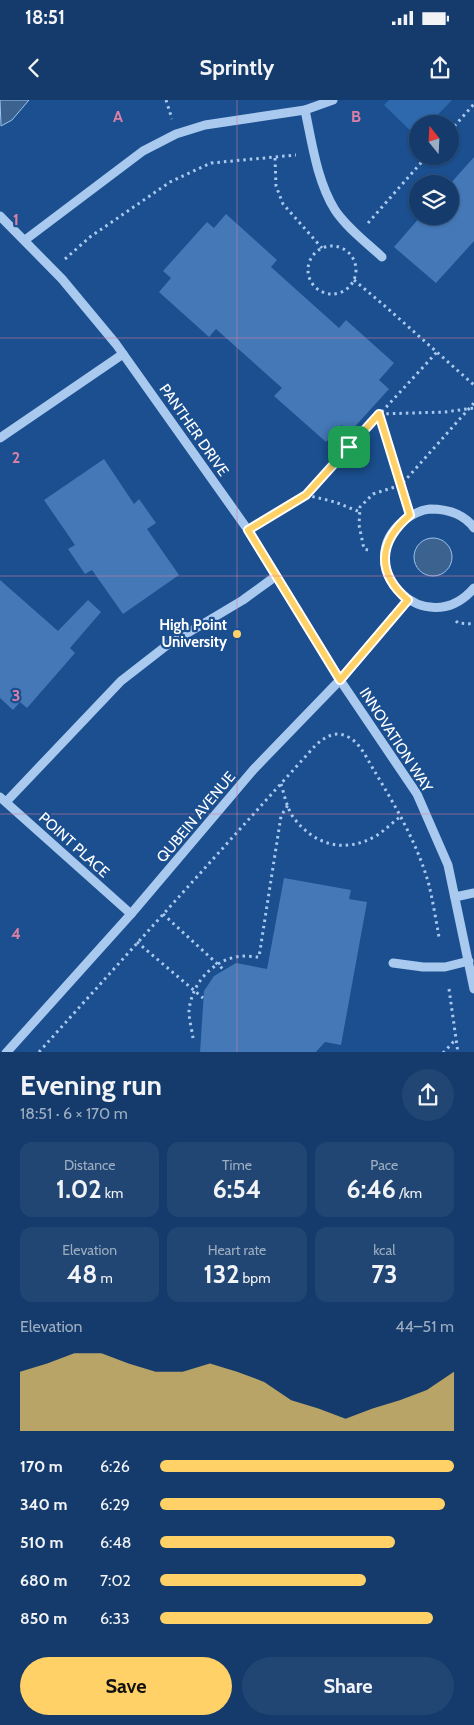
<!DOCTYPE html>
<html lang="en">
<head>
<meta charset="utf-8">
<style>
	:root { --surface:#143b6b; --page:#214673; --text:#f1f3f6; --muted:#9dadc1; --line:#33557e; --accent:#ffd166 }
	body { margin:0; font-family:Cabin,sans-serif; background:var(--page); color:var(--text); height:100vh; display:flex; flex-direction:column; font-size:19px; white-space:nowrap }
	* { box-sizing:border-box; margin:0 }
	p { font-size:16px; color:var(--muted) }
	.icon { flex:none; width:28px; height:28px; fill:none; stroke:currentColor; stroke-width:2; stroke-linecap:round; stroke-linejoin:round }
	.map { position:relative; height:952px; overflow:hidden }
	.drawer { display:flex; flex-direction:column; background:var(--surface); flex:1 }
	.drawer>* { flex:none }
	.needle { width:32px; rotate:342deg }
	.controls { position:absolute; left:409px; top:15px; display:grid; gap:10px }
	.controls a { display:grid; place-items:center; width:50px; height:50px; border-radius:50%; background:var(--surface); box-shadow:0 1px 4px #0004,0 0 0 1px var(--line); font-size:25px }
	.pin { position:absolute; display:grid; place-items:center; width:42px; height:42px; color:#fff; margin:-21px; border-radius:10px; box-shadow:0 2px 8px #0006 }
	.round { display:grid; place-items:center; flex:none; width:52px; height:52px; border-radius:26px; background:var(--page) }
	.headline { display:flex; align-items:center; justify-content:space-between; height:85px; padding:0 20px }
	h1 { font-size:28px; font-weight:700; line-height:38px }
	.metrics { display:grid; grid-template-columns:repeat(3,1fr); gap:8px; height:85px; padding:5px 20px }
	.metrics div { display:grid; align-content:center; border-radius:12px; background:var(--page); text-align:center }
	.metrics b { font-size:25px; font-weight:700 }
	.metrics small { font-size:14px; font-weight:400 }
	.metrics p { font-size:14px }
	.chart { height:140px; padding:10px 20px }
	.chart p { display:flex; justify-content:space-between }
	.chart svg { width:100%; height:90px; margin-top:5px; fill:var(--accent); opacity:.7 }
	.button { display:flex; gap:10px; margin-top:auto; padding:10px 20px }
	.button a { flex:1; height:58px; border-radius:30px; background:var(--accent); color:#111; font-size:20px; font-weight:700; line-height:58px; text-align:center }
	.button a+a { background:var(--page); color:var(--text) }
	ul { padding:0 20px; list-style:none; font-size:16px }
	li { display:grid; grid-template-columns:80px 60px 1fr; align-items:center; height:38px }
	li i { height:12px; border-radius:6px; background:var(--accent) }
	.status { display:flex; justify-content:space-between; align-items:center; height:35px; padding:0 25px; background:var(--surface); direction:ltr }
	.status svg { height:14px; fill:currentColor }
	header { display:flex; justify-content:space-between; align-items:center; height:65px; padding:0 20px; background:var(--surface); font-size:22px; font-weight:700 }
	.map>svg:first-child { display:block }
	.green { fill:#2e69ad }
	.water { fill:#3c6290; stroke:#9cc4f0 }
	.building { fill:#4478b7 }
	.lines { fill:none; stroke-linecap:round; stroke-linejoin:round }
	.path { stroke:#a9c9ee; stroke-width:3; stroke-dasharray:2.5 4; stroke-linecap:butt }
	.minor { stroke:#a9c9ee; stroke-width:9 }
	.route-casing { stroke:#fff; stroke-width:10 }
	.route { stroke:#ffd166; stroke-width:6 }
	.grid { fill:none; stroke:#dd80a5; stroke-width:1; stroke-opacity:0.55 }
	.poi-dot { fill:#ffd166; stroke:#1b4f8f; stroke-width:2 }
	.labels { text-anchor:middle; stroke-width:4.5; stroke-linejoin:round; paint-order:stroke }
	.street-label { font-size:15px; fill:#fff; stroke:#1b4f8f }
	.poi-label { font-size:15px; font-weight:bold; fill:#fff; stroke:#1b4f8f; text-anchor:end }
	.grid-label { font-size:16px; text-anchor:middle; font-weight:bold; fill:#dd80a5; stroke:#1b4f8f; stroke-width:4.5; stroke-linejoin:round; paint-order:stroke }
</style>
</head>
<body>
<div class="status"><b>18:51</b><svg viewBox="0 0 49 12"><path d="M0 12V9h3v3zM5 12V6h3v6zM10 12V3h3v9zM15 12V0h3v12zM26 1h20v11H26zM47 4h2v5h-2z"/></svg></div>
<header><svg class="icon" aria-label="back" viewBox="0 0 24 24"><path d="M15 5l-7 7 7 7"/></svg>Sprintly<svg class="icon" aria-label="share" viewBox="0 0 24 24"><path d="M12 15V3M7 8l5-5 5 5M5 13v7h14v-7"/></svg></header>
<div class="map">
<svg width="474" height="953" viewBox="0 0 474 953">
	<rect width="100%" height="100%" fill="#1b4f8f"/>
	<polygon class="green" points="389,0 452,0 429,24 418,24 417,37 384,5"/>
	<g class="water">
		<polygon points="0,0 29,0 12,20 1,26"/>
		<circle cx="433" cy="457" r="19"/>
	</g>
	<g class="building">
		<polygon points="474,57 474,141 436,183 394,147 421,116 450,116 450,84"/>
		<polygon points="226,114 277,160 271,167 339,228 346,220 394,263 379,280 389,289 350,332 342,325 326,342 274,296 282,288 216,229 209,237 159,192 171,178 163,171 207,122 214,128"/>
		<polygon points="104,359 134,404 139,399 156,423 147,429 179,475 123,514 92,470 85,474 68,449 75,445 44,400"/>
		<polygon points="0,480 58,531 88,500 101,512 70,548 75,553 27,608 20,602 13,610 0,598"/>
		<polygon points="284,778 351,790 349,799 367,802 341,945 325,942 315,953 200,953 204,891 214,876 236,863 267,869"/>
	</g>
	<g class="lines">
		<g class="path">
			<polyline points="166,0 172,19"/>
			<polyline points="450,31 474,4"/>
			<polyline points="275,58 276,86 283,104 322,148"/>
			<polyline points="368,123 427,56"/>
			<circle cx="332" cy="170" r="24"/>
			<polyline points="65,159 90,137 170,82 211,63 296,55"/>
			<polyline points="354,180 386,207 474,285"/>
			<polyline points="306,395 335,402 360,412"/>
			<polyline points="406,400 379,314 445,312 474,308"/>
			<polyline points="263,421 305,395 437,252"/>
			<polyline points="368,450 364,449 359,425 360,407 373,394 401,385 474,303"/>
			<polyline points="456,521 458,523 474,524"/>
			<path d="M281,684C284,694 287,708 293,717C314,745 344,754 376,736C384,731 392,723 400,717"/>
			<polyline points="163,814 224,870"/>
			<polyline points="137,842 203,898"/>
			<polyline points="449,889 458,953"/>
			<path d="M193,938C192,930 189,920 189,911C191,886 210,862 236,857C243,855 252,857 259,857L281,716L288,705"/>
			<path d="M39,952L314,647C324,637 336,629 350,638C361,644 368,661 375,672C396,707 418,745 429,785C433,802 436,820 439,837"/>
			<polyline points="443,953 456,939"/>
		</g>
		<g class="minor">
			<path d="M305,10C312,43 317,81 335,110C347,128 366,142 382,157"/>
			<polyline points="0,116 62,179 116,244 248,430 340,580 417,694 448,765 474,889"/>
			<polyline points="25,140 143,51 176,34 205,25 305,10 333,0"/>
			<polyline points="0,338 123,254"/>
			<path d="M474,428C464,414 447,409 430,409C420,410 411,415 403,421C349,466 426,544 474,488"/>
			<polyline points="0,697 131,814"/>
			<polyline points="6,702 121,581 166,546 243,500 276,476"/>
			<polyline points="455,797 474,793"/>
			<polyline points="393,863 423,867 445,867 469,861"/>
			<polyline points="6,953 131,814 254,669 340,580 408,500"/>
		</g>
	</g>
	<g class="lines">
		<g class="route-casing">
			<path id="route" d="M379,314L410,415C378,442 376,473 408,500L340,580L248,430L306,395Z"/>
		</g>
		<use href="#route" class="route"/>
	</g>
	<path class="grid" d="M237,0V953M0,238H474M0,476H474M0,714H474"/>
	<circle class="poi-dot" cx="237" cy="534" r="5"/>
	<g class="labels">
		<g class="street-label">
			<text transform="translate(194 330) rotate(55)" y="5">PANTHER DRIVE</text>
			<text transform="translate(396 640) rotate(57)" y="5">INNOVATION WAY</text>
			<text transform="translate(196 717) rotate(-50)" y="5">QUBEIN AVENUE</text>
			<text transform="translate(74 745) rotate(42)" y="5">POINT PLACE</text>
		</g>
		<g class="poi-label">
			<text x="227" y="530">High Point<tspan x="227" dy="17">University</tspan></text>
		</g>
	</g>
	<g class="grid-label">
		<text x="118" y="22">A</text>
		<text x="356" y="22">B</text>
		<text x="16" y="125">1</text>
		<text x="16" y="363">2</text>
		<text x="16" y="601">3</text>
		<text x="16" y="839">4</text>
	</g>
</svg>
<div class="controls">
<a><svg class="needle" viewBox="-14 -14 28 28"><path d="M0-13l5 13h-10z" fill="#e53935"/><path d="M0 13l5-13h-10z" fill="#9dadc1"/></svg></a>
<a><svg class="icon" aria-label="layers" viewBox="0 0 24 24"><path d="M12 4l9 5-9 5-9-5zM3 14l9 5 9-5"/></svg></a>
</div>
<div class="pin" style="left:349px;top:347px;background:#1e9e55"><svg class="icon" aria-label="arrive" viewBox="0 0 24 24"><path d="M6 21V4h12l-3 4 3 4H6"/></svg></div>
</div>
<section class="drawer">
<div class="headline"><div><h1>Evening run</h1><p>18:51 · 6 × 170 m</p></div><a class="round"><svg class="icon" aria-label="share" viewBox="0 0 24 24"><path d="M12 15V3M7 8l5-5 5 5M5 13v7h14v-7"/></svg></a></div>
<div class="metrics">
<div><p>Distance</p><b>1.02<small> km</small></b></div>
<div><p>Time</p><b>6:54</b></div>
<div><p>Pace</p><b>6:46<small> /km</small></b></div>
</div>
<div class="metrics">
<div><p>Elevation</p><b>48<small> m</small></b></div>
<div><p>Heart rate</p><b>132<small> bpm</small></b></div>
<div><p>kcal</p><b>73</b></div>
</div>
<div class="chart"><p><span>Elevation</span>44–51 m</p>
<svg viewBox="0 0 160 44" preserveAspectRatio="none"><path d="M0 44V15L10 11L20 6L30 6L40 11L50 15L60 15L70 11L80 15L90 20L100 29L110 33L120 38L130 33L140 29L150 24L160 15V44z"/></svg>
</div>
<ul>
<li><b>170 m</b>6:26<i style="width:100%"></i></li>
<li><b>340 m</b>6:29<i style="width:97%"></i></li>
<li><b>510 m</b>6:48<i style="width:80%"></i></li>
<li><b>680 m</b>7:02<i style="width:70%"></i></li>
<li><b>850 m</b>6:33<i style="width:93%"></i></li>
</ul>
<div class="button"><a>Save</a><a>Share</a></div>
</section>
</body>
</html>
